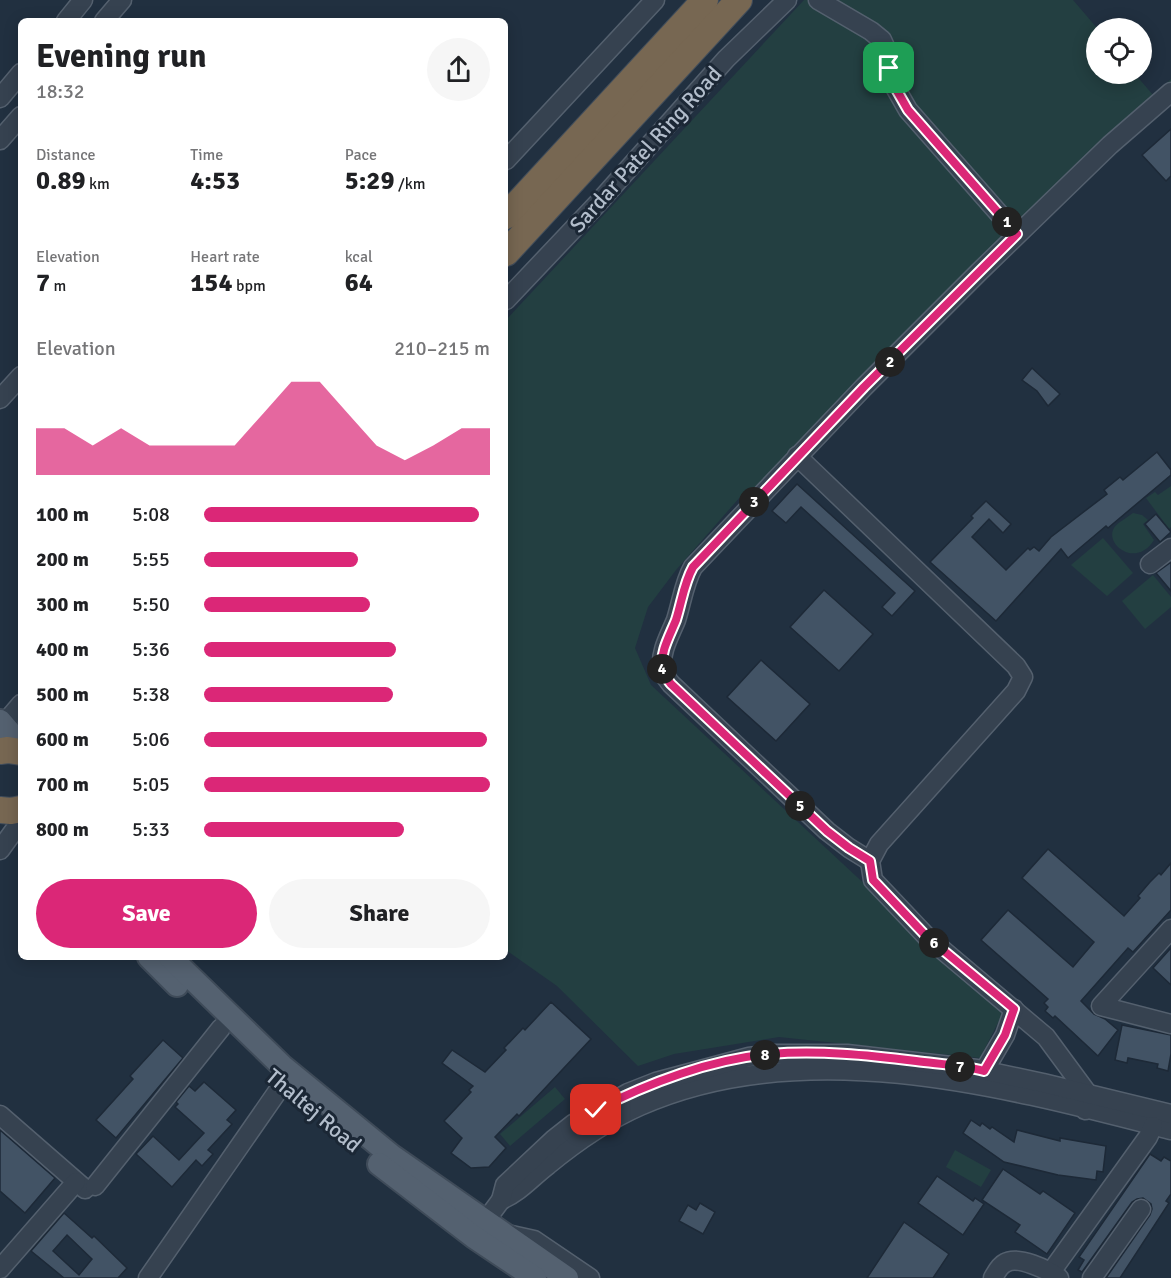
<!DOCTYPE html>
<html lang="en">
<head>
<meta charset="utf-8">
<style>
	:root { --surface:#fff; --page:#f6f6f6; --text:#202124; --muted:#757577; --accent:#db2777 }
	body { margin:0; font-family:Signika,sans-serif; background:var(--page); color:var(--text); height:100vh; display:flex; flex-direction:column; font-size:22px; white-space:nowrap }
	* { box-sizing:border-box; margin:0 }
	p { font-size:20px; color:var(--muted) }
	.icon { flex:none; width:33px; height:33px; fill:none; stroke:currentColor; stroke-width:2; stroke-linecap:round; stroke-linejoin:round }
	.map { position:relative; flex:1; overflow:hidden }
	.panel { position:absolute; left:18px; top:18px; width:490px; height:942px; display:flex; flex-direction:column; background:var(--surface); border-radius:9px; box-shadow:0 3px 15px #0003 }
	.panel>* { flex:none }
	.controls { position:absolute; left:1086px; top:18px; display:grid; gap:12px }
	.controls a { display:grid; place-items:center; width:66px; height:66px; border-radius:50%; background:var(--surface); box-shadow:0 3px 15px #0003; font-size:30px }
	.pin { position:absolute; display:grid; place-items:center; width:51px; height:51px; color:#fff; margin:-26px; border-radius:12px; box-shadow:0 3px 9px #0006 }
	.km { position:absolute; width:30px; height:30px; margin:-15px; border-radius:50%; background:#222; color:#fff; font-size:16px; line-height:30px; text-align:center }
	.round { display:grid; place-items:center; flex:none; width:63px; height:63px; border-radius:32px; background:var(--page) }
	.headline { display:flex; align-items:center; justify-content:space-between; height:102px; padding:0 18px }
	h1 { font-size:33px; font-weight:700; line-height:45px }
	.stats { display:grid; grid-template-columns:repeat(3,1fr); gap:9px; height:102px; padding:6px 18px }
	.stats div { display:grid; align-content:center }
	.stats b { font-size:26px; font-weight:700 }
	.stats small { font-size:16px; font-weight:400 }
	.stats p { font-size:16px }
	.chart { height:168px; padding:12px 18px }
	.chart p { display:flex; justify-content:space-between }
	.chart svg { width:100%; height:108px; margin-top:6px; fill:var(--accent); opacity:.7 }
	.primary-button { display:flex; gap:12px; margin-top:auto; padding:12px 18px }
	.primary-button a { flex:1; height:69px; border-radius:36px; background:var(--accent); color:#fff; font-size:24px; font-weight:700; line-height:69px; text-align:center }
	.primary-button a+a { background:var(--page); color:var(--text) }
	ul { padding:0 18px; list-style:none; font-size:20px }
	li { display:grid; grid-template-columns:96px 72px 1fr; align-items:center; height:45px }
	li i { height:15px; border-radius:8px; background:var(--accent) }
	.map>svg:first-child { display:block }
	.green { fill:#233f41 }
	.building { fill:#425365; stroke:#1d2937; stroke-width:1.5; fill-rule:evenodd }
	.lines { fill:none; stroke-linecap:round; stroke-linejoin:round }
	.minor-casing { stroke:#54606e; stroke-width:21 }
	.major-casing { stroke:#3f4b59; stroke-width:26 }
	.highway-casing { stroke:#414d5b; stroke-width:28 }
	.minor { stroke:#364250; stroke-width:18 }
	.major { stroke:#546170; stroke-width:22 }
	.highway { stroke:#776752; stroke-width:26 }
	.route-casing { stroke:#fff; stroke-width:12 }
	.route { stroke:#db2777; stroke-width:8 }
	.labels { text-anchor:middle; stroke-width:6; stroke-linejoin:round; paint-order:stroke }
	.street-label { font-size:22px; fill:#b2bdcb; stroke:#1b2735 }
</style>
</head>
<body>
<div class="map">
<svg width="1171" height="1278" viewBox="0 0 1171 1278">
	<rect width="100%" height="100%" fill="#213040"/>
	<g class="green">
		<polygon points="804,0 1073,0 1097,28 1096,74 1135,74 1153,95 1171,79 1171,103 1021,238 762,501 748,488 676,570 648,607 635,648 651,685 1003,1013 980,1058 779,1037 674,1054 638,1066 557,986 506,950 506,320"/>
		<polygon points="1171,486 1171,527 1169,529 1146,498 1155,492 1158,495"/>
		<path d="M1133,513L1142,515L1148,520L1143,524L1154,540C1136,569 1104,544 1114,528C1117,523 1128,517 1133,513Z"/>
		<polygon points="1103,538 1133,573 1107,596 1071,565"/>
		<polygon points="1153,575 1171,597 1171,607 1145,629 1122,601"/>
		<polygon points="555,1087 565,1099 510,1146 500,1134"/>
		<polygon points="955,1150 991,1170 981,1187 946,1167"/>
	</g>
	<g class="building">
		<polygon points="1171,129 1171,176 1166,181 1142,155"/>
		<polygon points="1032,368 1060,394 1048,406 1037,391 1022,380"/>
		<polygon points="1157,452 1171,470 1171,475 1108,528 1106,526 1068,558 1061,549 996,621 930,562 973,518 971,516 986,501 1011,524 1003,533 989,519 972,537 1006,570 1028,548 1030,550 1034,547 1039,551 1051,537 1107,494 1104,490 1120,477 1123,480"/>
		<polygon points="797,484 915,591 892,616 882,607 895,593 801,507 786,523 772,511"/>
		<polygon points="1156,514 1171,532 1160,542 1145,524"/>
		<polygon points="1171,562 1171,591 1156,573"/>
		<polygon points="824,590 873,634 839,671 790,627"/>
		<polygon points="761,660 810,704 776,741 727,697"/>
		<polygon points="1048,849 1124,916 1140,898 1138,896 1150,882 1159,873 1161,875 1171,863 1171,910 1133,952 1128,948 1081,1001 1094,1014 1105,1019 1118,1030 1098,1056 1055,1016 1053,1018 1045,1011 1048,1007 1044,1003 1048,999 981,940 1008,910 1073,967 1094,942 1022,878"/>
		<polygon points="1171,948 1171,985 1153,968"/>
		<polygon points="551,1002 591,1039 519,1116 517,1114 495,1137 506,1148 489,1167 471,1168 451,1153 462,1138 444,1121 471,1092 469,1090 473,1086 442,1063 452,1050 485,1072 506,1050 504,1048 523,1028 525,1030"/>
		<polygon points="1122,1025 1171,1035 1171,1054 1168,1071 1157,1068 1158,1064 1128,1058 1127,1063 1115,1060"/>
		<polygon points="163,1040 183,1058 116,1138 96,1120 133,1079 130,1076"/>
		<polygon points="204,1082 236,1110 227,1120 232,1124 208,1150 213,1154 202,1166 196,1160 172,1187 136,1154 153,1136 179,1160 204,1133 175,1107 178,1104 176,1102 189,1086 195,1091"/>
		<polygon points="971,1120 980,1126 982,1123 990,1129 992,1127 1014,1142 1017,1130 1060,1141 1060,1138 1106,1146 1103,1172 1097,1171 1096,1180 1058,1175 1004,1162 963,1133"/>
		<polygon points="0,1130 55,1178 25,1213 0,1191"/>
		<polygon points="1150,1154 1161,1161 1164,1157 1171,1161 1171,1194 1166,1201 1169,1203 1120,1278 1106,1278 1150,1215 1152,1209 1151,1204 1143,1198 1137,1199 1132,1202 1082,1272 1078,1270 1084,1260 1079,1257"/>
		<polygon points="1003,1169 1040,1194 1043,1191 1075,1213 1047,1254 1015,1232 1020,1225 982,1200"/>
		<polygon points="937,1176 973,1201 975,1198 984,1204 963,1235 918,1203"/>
		<polygon points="700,1203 715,1212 703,1234 679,1221 688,1205 696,1210"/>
		<path d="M64,1213L92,1238L94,1236L127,1268L118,1278H64L31,1251ZM67,1235L92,1259L79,1275L53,1251Z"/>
		<polygon points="904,1222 949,1254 933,1278 867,1278"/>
	</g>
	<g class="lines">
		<g class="minor-casing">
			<g id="minor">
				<polyline points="818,0 871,31 882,40 887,51 892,82 908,110 1017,234"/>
				<polyline points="66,21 83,0"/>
				<polyline points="104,21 122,0"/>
				<polyline points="0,98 21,73"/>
				<polyline points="0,140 21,116"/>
				<polyline points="506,160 655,0"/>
				<polyline points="506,300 598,203 726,59 787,0"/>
				<polyline points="0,399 21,376"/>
				<polyline points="797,456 1016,666 1023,677 1016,691 879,844 870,861 873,880 926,936 1046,1037 1088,1094 1085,1110"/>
				<polyline points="1150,564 1171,548"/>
				<polyline points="4,724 21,704"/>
				<polyline points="0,850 21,821"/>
				<path d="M870,861L849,848L827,831L671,684C668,680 663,675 662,669C660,651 670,635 676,620C682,601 684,583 693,567L864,387L979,272L1110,145L1171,92"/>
				<polyline points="1171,929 1101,1006 1171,1024"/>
				<polyline points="984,1071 1005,1035 1014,1009"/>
				<polyline points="0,1115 85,1189"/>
				<polyline points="95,1186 221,1028"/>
				<path d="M501,1200C520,1192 532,1177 548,1165C576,1142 606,1121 640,1106C805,1033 1004,1087 1171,1130"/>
				<polyline points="478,1231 501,1200 505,1185 554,1139 573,1124 628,1093 656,1082 749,1057 772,1054 847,1054 977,1069 1043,1083 1171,1114"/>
				<polyline points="507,1234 534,1240 590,1278"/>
				<polyline points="0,1269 76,1182"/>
				<polyline points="1051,1272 1148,1137 1153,1126"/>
				<polyline points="148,1278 291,1072"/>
				<path d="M993,1278C996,1273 999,1266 1005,1263C1018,1255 1048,1270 1059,1278"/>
				<polyline points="1092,1278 1141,1209"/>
			</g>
		</g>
		<g class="major-casing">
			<g id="major">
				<polyline points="0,721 12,735 17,751"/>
				<polyline points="149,957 177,985"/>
				<polyline points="170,957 282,1066 392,1156 567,1278"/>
				<polyline points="379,1164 474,1237 535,1278"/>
			</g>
		</g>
		<g class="highway-casing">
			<g id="highway">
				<polyline points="506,216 705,0"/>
				<polyline points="506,253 739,0"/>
				<polyline points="0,751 8,750 21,752"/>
				<polyline points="0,810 11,811 21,809"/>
			</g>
		</g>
		<use href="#minor" class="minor"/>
		<use href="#major" class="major"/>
		<use href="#highway" class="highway"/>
	</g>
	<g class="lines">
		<g class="route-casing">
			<path id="route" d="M596,1110C648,1083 712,1059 770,1054C818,1050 868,1055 916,1061C939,1064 962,1065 984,1071L1005,1035L1014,1009L926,936L873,880L870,861L849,848L827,831L671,684C668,680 663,675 662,669C660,652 670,635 676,620C682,601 684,583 693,567L864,387L1017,234L908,110L892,82L889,68"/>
		</g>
		<use href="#route" class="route"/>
	</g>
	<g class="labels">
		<g class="street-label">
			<text transform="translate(645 149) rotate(-48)" y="8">Sardar Patel Ring Road</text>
			<text transform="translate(314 1110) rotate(40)" y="8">Thaltej Road</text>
		</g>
	</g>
</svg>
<div class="controls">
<a><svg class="icon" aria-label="locate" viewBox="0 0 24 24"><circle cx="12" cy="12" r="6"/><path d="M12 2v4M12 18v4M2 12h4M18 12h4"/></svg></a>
</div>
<div class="pin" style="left:889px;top:68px;background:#1e9e55"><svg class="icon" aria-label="arrive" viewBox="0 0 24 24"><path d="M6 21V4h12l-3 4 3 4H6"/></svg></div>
<div class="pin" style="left:596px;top:1110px;background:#d93025"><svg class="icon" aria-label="check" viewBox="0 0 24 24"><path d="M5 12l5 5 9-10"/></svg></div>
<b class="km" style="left:1007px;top:222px">1</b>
<b class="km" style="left:890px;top:362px">2</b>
<b class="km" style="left:754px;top:502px">3</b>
<b class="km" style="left:662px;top:669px">4</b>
<b class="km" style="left:800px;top:806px">5</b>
<b class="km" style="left:934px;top:943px">6</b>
<b class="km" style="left:960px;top:1067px">7</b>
<b class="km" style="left:765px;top:1055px">8</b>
<section class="panel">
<div class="headline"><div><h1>Evening run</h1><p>18:32</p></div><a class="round"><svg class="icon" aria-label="share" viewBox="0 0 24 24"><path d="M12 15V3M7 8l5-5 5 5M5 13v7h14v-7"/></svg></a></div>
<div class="stats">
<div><p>Distance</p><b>0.89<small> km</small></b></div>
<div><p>Time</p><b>4:53</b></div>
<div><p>Pace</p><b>5:29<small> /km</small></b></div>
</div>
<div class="stats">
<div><p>Elevation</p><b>7<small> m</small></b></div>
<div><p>Heart rate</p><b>154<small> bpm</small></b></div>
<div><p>kcal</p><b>64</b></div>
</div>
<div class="chart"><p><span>Elevation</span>210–215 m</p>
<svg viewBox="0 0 160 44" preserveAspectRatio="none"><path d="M0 44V25L10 25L20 32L30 25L40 32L50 32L60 32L70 32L80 19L90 6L100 6L110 19L120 32L130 38L140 32L150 25L160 25V44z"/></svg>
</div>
<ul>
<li><b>100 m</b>5:08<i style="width:96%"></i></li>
<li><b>200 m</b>5:55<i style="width:54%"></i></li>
<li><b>300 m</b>5:50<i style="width:58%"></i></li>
<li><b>400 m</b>5:36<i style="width:67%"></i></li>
<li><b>500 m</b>5:38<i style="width:66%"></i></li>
<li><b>600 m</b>5:06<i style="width:99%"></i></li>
<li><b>700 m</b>5:05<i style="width:100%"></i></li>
<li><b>800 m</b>5:33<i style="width:70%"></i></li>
</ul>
<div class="primary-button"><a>Save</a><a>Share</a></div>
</section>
</div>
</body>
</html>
